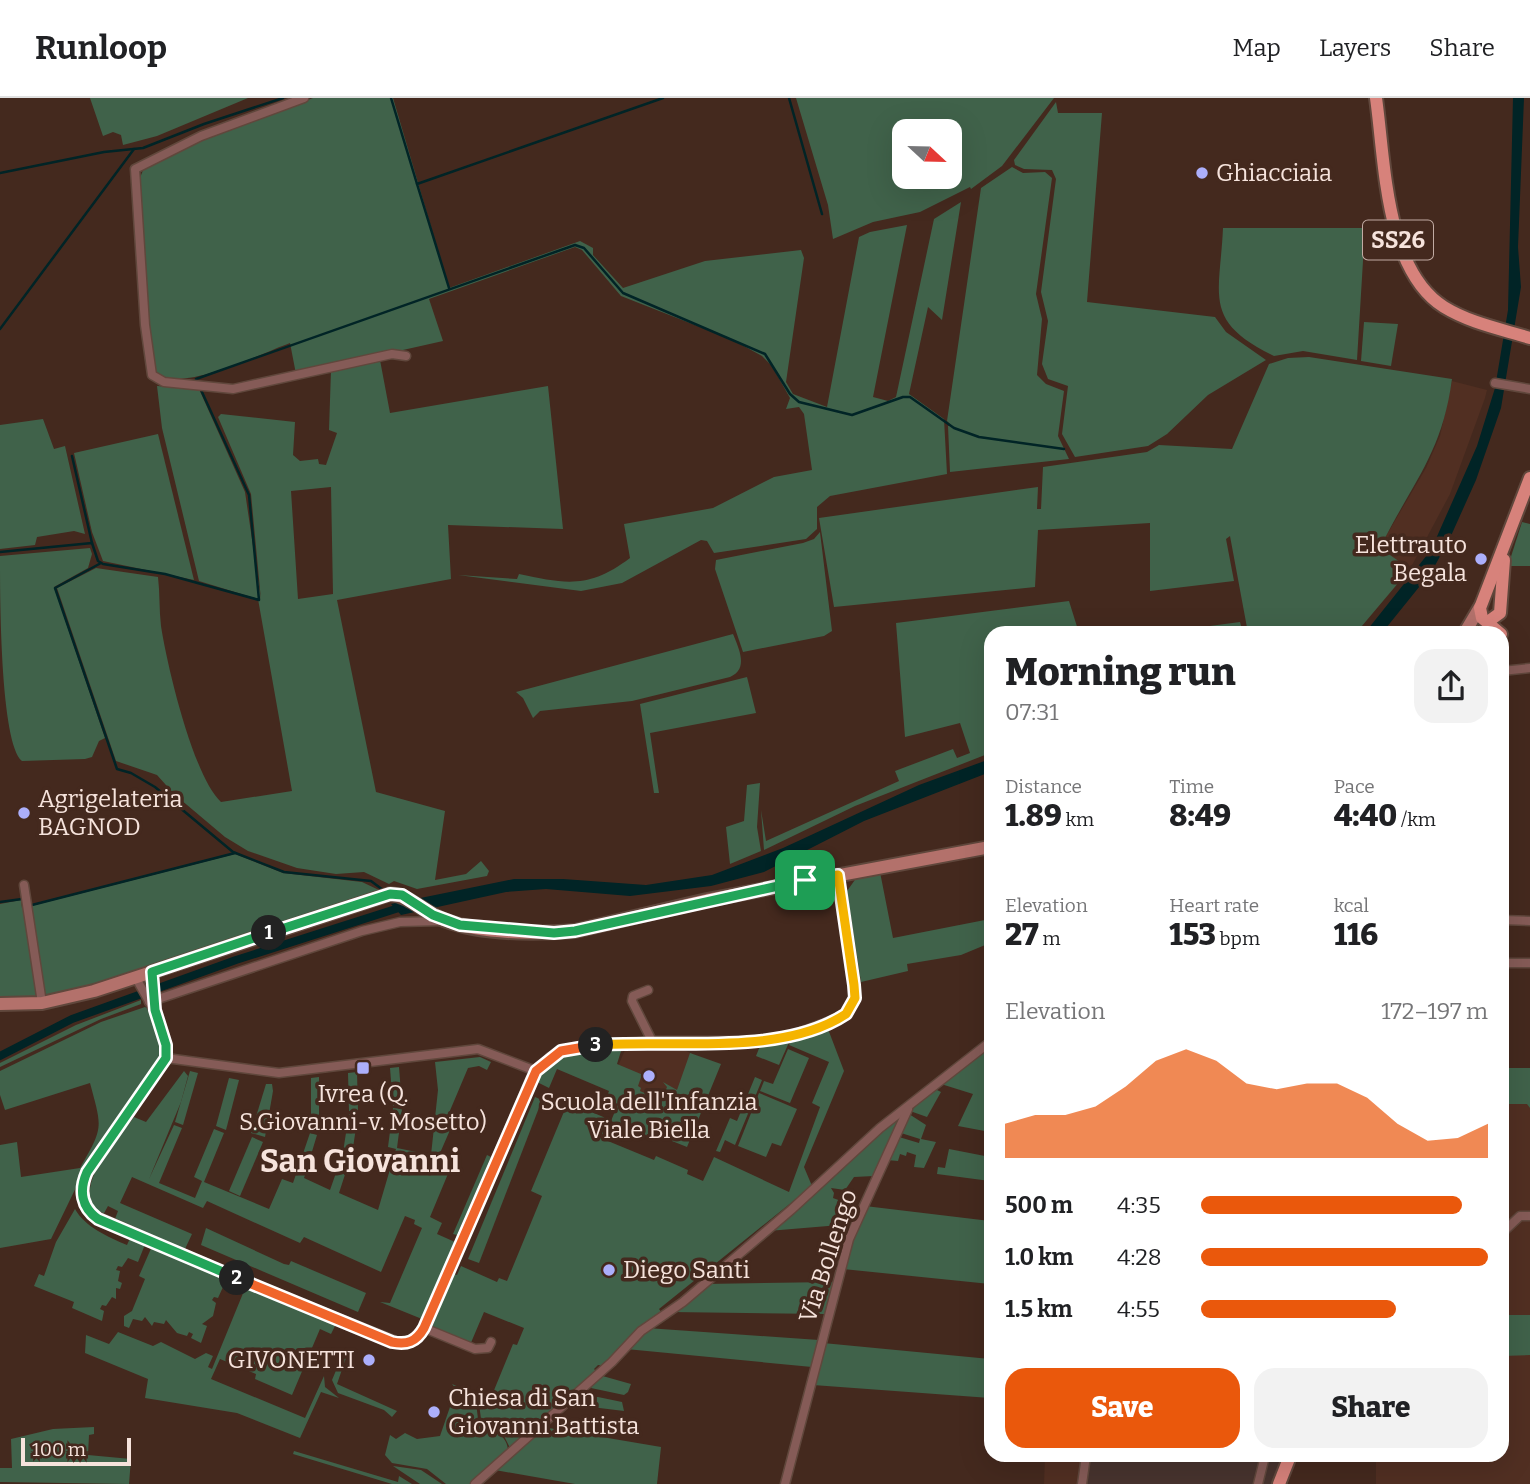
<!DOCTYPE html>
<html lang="en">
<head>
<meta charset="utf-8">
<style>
	:root { --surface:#fff; --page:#f2f2f2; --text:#202124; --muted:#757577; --line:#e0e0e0; --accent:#ea580c }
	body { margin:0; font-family:Bitter,serif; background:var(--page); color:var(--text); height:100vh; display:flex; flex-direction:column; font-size:26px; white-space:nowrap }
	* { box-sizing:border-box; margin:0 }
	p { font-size:23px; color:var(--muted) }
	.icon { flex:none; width:38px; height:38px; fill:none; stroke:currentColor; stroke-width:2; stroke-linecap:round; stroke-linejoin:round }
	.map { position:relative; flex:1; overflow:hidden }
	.panel { position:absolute; left:984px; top:528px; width:525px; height:836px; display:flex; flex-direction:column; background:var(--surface); border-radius:21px; box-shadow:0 7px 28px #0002 }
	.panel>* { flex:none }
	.needle { width:46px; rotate:112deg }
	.fabs { position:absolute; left:892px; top:21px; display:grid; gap:14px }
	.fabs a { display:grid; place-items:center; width:70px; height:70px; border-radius:14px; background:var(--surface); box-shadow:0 7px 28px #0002; font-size:35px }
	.scale { position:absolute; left:21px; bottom:18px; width:110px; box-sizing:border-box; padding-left:7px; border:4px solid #f6e3dc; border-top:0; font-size:19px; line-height:24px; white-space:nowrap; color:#f6e3dc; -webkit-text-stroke:5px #44291e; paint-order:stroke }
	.pin { position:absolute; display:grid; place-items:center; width:60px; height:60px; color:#fff; margin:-30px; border-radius:14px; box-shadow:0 4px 10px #0006 }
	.km { position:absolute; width:35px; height:35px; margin:-18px; border-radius:50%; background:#222; color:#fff; font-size:19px; line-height:35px; text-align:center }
	.round { display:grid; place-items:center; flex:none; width:74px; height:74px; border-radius:21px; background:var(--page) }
	.head { display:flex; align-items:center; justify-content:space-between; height:119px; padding:0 21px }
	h1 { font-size:38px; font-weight:800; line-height:52px }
	.figures { display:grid; grid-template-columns:repeat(3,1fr); gap:10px; height:119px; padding:7px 21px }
	.figures div { display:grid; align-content:center }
	.figures b { font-size:30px; font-weight:800 }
	.figures small { font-size:19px; font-weight:400 }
	.figures p { font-size:19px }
	.chart { height:196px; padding:14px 21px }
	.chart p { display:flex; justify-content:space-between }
	.chart svg { width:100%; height:126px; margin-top:7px; fill:var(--accent); opacity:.7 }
	.primary-button { display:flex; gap:14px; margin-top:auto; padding:14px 21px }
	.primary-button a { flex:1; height:80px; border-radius:21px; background:var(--accent); color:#fff; font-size:28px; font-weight:800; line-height:80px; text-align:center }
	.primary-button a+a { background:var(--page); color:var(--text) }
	ul { padding:0 21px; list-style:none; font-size:23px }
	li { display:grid; grid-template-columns:112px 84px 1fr; align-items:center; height:52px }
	li i { height:18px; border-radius:9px; background:var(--accent) }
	header { display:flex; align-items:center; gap:42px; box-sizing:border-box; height:98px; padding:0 35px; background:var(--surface); border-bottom:2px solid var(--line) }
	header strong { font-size:33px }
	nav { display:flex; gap:38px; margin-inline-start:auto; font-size:24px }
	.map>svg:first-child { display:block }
	.commercial { fill:#47332e }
	.built { fill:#512f22 }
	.green { fill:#40624a; fill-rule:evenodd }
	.water { fill:#012426 }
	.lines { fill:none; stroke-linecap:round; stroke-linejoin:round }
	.stream { stroke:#012426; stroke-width:2.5 }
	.canal { stroke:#012426; stroke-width:8 }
	.minor-casing { stroke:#60473c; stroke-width:11 }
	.secondary-casing { stroke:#60473c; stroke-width:16 }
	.primary-casing { stroke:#60473c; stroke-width:16 }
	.minor { stroke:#855b57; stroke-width:8 }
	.secondary { stroke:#b3716b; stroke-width:12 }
	.primary { stroke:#d7827b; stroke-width:12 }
	.split-1-casing { stroke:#fff; stroke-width:14 }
	.split-2-casing { stroke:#fff; stroke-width:14 }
	.split-3-casing { stroke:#fff; stroke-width:14 }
	.split-4-casing { stroke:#fff; stroke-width:14 }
	.split-1 { stroke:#22a559; stroke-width:9 }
	.split-2 { stroke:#22a559; stroke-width:9 }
	.split-3 { stroke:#f0652b; stroke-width:9 }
	.split-4 { stroke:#f5b400; stroke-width:9 }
	.poi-dot { fill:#acaffb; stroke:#44291e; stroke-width:2.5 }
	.labels { text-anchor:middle; stroke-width:7; stroke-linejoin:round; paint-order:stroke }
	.shield { fill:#44291e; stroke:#c1aba3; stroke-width:2 }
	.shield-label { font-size:23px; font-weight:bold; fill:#f6e3dc }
	.poi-label { font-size:24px; fill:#f6e3dc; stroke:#44291e; text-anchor:start }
	.street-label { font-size:24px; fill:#f6e3dc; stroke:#44291e }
	.district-label { font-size:32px; font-weight:bold; fill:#f6e3dc; stroke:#44291e }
</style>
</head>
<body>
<header>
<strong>Runloop</strong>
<nav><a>Map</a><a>Layers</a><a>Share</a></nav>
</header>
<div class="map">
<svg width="1530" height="1386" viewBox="0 0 1530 1386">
	<rect width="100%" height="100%" fill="#44291e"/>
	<polygon class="commercial" points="1082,1358 1281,1358 1274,1386 1078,1386"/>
	<g class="built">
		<polygon points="1452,283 1487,292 1485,300 1450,396 1410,471 1379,450 1426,370 1440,338"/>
		<polygon points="679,950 693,956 669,1014 609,989 625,952"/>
		<polygon points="1502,1006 1528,1006 1530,1010 1530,1386 1376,1386 1376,1358 1502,1358"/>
		<polygon points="1045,1358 1082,1358 1078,1386 1044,1386"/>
	</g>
	<g class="green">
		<polygon points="90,0 248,0 157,38 123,47 121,37 113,34 103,38"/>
		<path d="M313,0H393L449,190L580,143L593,150V157L623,190L705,163L801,152L804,160L786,284L793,296L827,309L859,139L870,134L907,127L873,299L888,303L896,299L934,121L961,104L942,222L928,209L909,296L944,321L947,376L830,398L817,409V431L806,441L714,455L707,443L701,442L622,485L581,493L458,477L517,481L519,476C566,486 589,491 630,460L624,426L713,410L774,379L812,372L804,316L799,309L786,311L790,300L772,268L762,258L733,242L621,198L582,152L575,149L429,201L443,243L296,276L290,245C257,257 185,294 155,276L150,249L139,82L144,70L209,38Z"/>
		<path d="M796,0H1054L1002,68L971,91L970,89L920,114L873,124L833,141L828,107ZM905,33H950V79H905Z"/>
		<polygon points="1056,4 1058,15 1102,15 1087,204 1215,219 1226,234 1266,262 1208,297 1167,336 1148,348 1075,359 1062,336 1068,288 1048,281 1042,266 1048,223 1041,194 1056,81 1052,72 1024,71 1015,67 1014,62"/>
		<polygon points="1012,69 1023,75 1045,74 1052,80 1036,196 1042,221 1037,277 1046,286 1064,293 1058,338 1069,361 950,374 948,328 952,328 947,323 981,90"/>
		<path d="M1223,130H1365L1357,262L1303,253L1274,258C1202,223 1220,198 1223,130Z"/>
		<polygon points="1364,224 1398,226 1391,268 1361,263"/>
		<path d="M1309,259L1452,281C1442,357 1411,386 1380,450L1410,471L1356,535H1248L1230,438L1226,441L1234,483L1150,493V425L1038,432L1035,489L834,509L819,420L1038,389L1037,411H1041L1043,369L1147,354L1159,347L1232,351L1269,266L1288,260Z"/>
		<path d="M380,262L390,315L548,288L563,431L448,427L451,481L337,502L376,694L445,713L435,782L466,776L481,763L489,773L487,778L417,791L394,783L389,786L364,774L336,776L297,770L248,753L225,739L174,696L157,677L116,663L57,490L96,470L158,479C160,495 159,512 161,528C167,567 193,678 221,704L292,693L258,501L199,483L162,330L157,288L199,291L245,394L261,502L251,396L218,319L221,316L295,324L293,357L300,363L318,361L319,366L326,367L337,335L329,332L331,272ZM331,389L333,496L298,501L291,393Z"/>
		<polygon points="43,321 54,351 65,348 85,436 74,433 37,439 35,447 0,451 0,327"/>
		<polygon points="158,336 194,482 103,463 92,434 74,355"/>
		<polygon points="1522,424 1530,426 1530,468 1508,468"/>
		<polygon points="820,434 832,533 824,538 743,554 715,471 716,462 803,445 814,441"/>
		<path d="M90,450L92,456L88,470L54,489L105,640L99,643L92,659L85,661L22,663C0,645 0,496 0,458Z"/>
		<polygon points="1069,503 1079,535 990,536 990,655 855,708 764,752 761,712 766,743 899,683 895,673 953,651 957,660 970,655 960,625 905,639 896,525"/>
		<polygon points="1240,524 1243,535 1155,535 1164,534"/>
		<path d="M733,536C739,551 749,571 730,579L632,603L540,613L533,620L523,600L516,594Z"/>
		<polygon points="747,579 756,615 650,635 659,695 654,695 640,606"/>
		<polygon points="760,685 757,729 761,753 730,766 726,729 744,723 747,687"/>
		<polygon points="235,756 283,775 362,784 381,793 71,893 44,897 31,808"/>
		<polygon points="880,774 893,840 990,821 990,845 961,857 907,866 908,873 861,884 847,793 857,779"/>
		<polygon points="21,802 22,810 25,810 37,899 0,902 0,806"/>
		<polygon points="141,902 141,906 101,921 0,969 0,965 76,927"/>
		<path d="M145,909L150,912L162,945L160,964L83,1075L51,1141L0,1150V1047L17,1044L21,1079L80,1070C104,1029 102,1030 90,985L5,1012L0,997V973L101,924Z"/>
		<polygon points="828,931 844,973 804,1069 812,1088 659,1211 662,1215 604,1268 598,1267 594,1271 596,1273 511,1352 502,1334 481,1321 478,1298 490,1302 513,1246 517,1247 524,1230 484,1214 470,1247 432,1229 454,1176 457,1177 461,1168 497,1184 499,1180 507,1183 542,1098 531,1093 568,1004 608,1021 603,1041 654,1062 656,1058 688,1072 687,1076 703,1083 714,1059 789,1094 820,1009 812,1005 829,964 789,947 792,941"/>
		<polygon points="790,942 779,967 756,958 760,948"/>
		<polygon points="990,947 990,1034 958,1028 973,996 941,986"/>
		<path d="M622,950L617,966L648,979H641L638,988L641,990L640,993L658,1001L663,999L667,989L663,984L677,992L690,955L721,966L687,1049L657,1037L655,1041L611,1023L618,1006L606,1001L609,993L557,971L549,990L537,984C543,949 595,952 622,950Z"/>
		<polygon points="788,951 809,960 790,1005 760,993 764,983 773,986"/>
		<path d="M480,959L491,964L487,972L479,968L468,970L446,1022L450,1032L437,1062L450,1071L430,1119L442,1125L437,1136L455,1144L422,1221L380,1204L390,1205L422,1130L414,1126L415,1122L405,1118L381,1174L304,1139L300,1145L207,1103L203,1110L132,1079L120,1105L192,1136L185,1151L115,1121L118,1113L108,1108L103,1117C66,1094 117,1042 134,1019L146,1024L184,973L188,978L181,1004L149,1081L174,1027L182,1030L159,1085L195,1100L202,1083L194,1079L214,1031L224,1035L204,1084L269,1111L282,1081L293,1085L310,1035L317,1037L304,1080L330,1092L343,1055L351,1058L339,1095L378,1112L396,1051L388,1049L393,1010L402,1011L397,1050L431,1057L438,992L435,964Z"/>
		<polygon points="399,969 402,1008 393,1008 390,970"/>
		<polygon points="1502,970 1530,970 1530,1010 1527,1006 1502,1006"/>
		<polygon points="190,973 198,975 183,1027 175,1024"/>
		<polygon points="357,974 358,1014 349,1013 348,975"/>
		<polygon points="319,979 319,1026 311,1025 311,980"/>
		<polygon points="755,979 762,982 735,1047 725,1042 720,1054 716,1053 730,1020 737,1023"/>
		<polygon points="229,980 239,982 226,1032 216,1028"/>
		<polygon points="266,986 272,986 273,993 265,1039 251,1035"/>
		<polygon points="935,991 941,994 927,1019 910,1013"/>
		<polygon points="759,995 797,1011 781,1048 772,1045 766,1059 738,1048"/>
		<polygon points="535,999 542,1002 479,1165 468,1161"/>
		<polygon points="349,1016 358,1017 352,1056 343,1054"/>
		<polygon points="909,1016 926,1027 921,1041 936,1044 924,1070 914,1069 916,1057 907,1054 906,1058 900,1056 898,1063 887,1062 899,1039 919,1045 920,1041 901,1035"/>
		<polygon points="902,1018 874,1078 854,1079 845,1092 831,1090 834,1095 833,1100 860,1110 852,1126 768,1133 887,1027"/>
		<polygon points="252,1039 263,1044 240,1098 229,1093"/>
		<polygon points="949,1051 990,1059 990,1083 937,1076 938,1069 945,1070"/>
		<polygon points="487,1057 491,1059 457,1137 453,1136"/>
		<polygon points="865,1108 990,1123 990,1186 843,1171"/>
		<path d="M75,1111C85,1129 108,1139 127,1147L131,1138L146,1144L138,1164L128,1160L122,1169L118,1168L116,1172L120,1173L118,1183L122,1185L120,1191L116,1190V1201L112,1199L106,1208L102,1207L100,1211L104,1213L102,1223L72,1210L74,1204L34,1188L39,1176L44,1178L56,1144Z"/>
		<polygon points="206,1130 284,1166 289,1167 291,1163 366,1195 358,1214 201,1147"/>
		<polygon points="153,1146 228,1178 218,1200 214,1199 212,1202 216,1205 213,1218 202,1226 207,1228 201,1245 191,1240 193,1236 189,1234 187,1238 177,1235 166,1222 164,1226 154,1224 152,1228 145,1219 142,1223 133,1221 129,1230 124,1228 124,1218 132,1213 145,1181 139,1178"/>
		<polygon points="833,1184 825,1216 671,1214 705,1186"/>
		<polygon points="246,1188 336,1226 331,1236 320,1231 292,1297 255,1281 256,1276 220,1261 211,1281 305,1320 324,1278 325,1289 339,1300 321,1294 300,1340 237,1315 145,1300 148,1281 85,1255 86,1237 109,1246 118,1234 153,1248 161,1244 195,1261 206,1255 213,1258 208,1269 212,1271"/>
		<polygon points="1502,1217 1530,1217 1530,1257 1502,1258"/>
		<polygon points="647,1230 819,1242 812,1269 626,1251"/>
		<polygon points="823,1245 990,1261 990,1300 813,1287"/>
		<polygon points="343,1256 347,1257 337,1286 397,1313 392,1319 384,1312 338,1295 332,1282"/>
		<polygon points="599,1277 631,1286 628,1294 624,1297 591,1290"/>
		<path d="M452,1286L475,1296L478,1321C490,1333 509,1335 508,1355L472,1386H446L427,1371L392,1365L385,1357L390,1337L396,1341L405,1335L417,1341L440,1338L451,1306L460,1308L466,1303Z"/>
		<polygon points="577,1299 598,1299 622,1304 624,1313 567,1306"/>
		<polygon points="94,1329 94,1336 89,1337 88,1357 131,1361 129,1386 0,1384 0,1370 12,1370 11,1341 53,1331"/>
		<polygon points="543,1329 661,1349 657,1386 575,1386 495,1372"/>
		<polygon points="294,1353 398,1384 399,1378 412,1386 392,1386 293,1356"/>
		<polygon points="393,1368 421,1372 442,1386 420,1386"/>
	</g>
	<g class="water">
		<polygon points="1513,0 1524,0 1518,149 1521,189 1501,310 1476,382 1450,440 1432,473 1382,535 1364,536 1431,452 1477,348 1495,290 1508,212"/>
		<polygon points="990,661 990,674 864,723 764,774 711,788 630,798 546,791 506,794 401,817 391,806 514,781 563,781 646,787 712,777 783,750 919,687"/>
	</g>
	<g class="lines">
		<g class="stream">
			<polyline points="391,0 417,86"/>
			<polyline points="789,0 822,116"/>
			<polyline points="0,75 104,54 143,50 204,26 283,0"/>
			<polyline points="449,190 417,86 663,0"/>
			<polyline points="0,231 134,51"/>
			<polyline points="72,358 92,445"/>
			<polyline points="0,454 92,445 98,463 103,466 165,476 259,502 249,397 196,281 575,147 584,150 623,195 765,256 790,296 799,304 852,317 903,299 910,299 954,330 979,339 1064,351"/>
			<polyline points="101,465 55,490 117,671 131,675 155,689 233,754 284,774 371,783 383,792"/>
			<polyline points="0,804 22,801 23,803"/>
			<polyline points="28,808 235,755"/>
		</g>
		<polyline class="canal" points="0,958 72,921 236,862 405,808"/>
		<g class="minor-casing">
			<g id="minor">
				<polyline points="304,0 201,38 135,71 145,227 152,277 164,284 233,291 392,256 406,258"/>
				<polyline points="1495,285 1530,291"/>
				<polyline points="1502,573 1530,570"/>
				<polyline points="24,787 42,905"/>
				<polyline points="1502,822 1530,823"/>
				<polyline points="1502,865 1530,865"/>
				<polyline points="152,874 155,906"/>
				<path d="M136,880C149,905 169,930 166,960L87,1074L81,1095L90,1115L246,1184L404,1246L422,1234L531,980L550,959L569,951L652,943H758L793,937L846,917L855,900L854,887L838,777"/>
				<polyline points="648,892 633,898 632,903 652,943"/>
				<polyline points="149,904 362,833 400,824 441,823"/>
				<polyline points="166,960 279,975 478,951 536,973"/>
				<polyline points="1502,1135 1520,1118 1530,1118"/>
				<polyline points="424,1230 475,1251 488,1250 491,1244"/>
				<polyline points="475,1386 612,1264 641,1233 683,1204 791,1112 880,1030 990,944"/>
				<polyline points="785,1386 849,1141 908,1011"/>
				<polyline points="1082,1386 1086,1358"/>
				<polyline points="1258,1386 1265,1358"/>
			</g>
		</g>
		<g class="secondary-casing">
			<g id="secondary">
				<polyline points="1464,536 1480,509"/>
				<path d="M0,906L42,905L94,893L390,796C411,798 424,815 444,822C483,837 534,836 575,833L707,802L990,749"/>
			</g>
		</g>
		<g class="primary-casing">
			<g id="primary">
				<path d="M1376,0C1385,63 1385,172 1444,209C1470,225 1501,231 1530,240"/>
				<polyline points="1489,523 1500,515 1504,462"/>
				<polyline points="1501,536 1482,520 1480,510 1530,380"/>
				<polyline points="1279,1386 1290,1358"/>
			</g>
		</g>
		<use href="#minor" class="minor"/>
		<use href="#secondary" class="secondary"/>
		<use href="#primary" class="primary"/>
	</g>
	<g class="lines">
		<g class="split-1-casing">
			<polyline id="split-1" points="269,835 390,796 402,797 433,817 460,827 554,835 575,833 805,782"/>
		</g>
		<g class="split-2-casing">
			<path id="split-2" d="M237,1180L98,1121C81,1109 79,1092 87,1074L166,960V947L155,912L152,874L269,835"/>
		</g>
		<g class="split-3-casing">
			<path id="split-3" d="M237,1180L392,1244C407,1247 416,1244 424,1230L536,973L561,953L596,947"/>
		</g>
		<g class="split-4-casing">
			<path id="split-4" d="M596,947C672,941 781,959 846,916L855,900L854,887L838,777L805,782"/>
		</g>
		<use href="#split-1" class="split-1"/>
		<use href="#split-2" class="split-2"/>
		<use href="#split-3" class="split-3"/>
		<use href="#split-4" class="split-4"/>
	</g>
	<g class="poi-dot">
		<circle cx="1202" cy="75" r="7"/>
		<circle cx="1481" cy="461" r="7"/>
		<circle cx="24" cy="715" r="7"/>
		<rect x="356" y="963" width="14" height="14" rx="3.5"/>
		<circle cx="649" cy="978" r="7"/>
		<circle cx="609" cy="1172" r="7"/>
		<circle cx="369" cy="1262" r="7"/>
		<circle cx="434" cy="1314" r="7"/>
	</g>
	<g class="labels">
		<rect class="shield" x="1363" y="122.5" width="70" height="39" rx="5"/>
		<g class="shield-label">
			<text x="1398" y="150">SS26</text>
		</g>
		<g class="poi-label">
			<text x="1216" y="83">Ghiacciaia</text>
			<text x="1467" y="455" text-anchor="end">Elettrauto<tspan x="1467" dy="28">Begala</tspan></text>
			<text x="38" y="709">Agrigelateria<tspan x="38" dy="28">BAGNOD</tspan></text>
			<text x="363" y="1004" text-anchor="middle">Ivrea (Q.<tspan x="363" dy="28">S.Giovanni-v. Mosetto)</tspan></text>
			<text x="649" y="1012" text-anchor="middle">Scuola dell'Infanzia<tspan x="649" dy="28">Viale Biella</tspan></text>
			<text x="623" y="1180">Diego Santi</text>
			<text x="355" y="1270" text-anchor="end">GIVONETTI</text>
			<text x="448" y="1308">Chiesa di San<tspan x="448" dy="28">Giovanni Battista</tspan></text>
		</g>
		<g class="street-label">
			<text transform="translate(828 1158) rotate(-72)" y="8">Via Bollengo</text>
		</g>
		<g class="district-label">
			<text x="360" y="1074">San Giovanni</text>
		</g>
	</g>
</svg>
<div class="fabs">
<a><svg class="needle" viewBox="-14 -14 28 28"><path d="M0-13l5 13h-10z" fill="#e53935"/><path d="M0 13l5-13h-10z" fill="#757577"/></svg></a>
</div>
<div class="scale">100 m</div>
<div class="pin" style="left:805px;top:782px;background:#1e9e55"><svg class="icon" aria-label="arrive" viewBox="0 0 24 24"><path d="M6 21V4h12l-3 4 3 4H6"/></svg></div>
<b class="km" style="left:269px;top:835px">1</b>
<b class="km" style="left:237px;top:1180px">2</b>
<b class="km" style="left:596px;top:947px">3</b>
<section class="panel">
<div class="head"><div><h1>Morning run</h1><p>07:31</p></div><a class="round"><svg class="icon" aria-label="share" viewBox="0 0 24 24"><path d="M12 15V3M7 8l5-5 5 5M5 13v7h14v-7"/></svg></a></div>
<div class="figures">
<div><p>Distance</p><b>1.89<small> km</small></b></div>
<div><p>Time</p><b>8:49</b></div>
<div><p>Pace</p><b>4:40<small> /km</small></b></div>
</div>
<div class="figures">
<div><p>Elevation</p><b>27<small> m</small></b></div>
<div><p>Heart rate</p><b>153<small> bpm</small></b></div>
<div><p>kcal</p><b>116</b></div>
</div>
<div class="chart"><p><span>Elevation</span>172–197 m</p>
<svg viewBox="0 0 160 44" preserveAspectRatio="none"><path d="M0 44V32L10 29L20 29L30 26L40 19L50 10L60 6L70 10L80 18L90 20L100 18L110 18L120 23L130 32L140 38L150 37L160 32V44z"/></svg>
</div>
<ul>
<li><b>500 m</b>4:35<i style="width:91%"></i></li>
<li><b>1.0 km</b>4:28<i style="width:100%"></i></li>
<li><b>1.5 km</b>4:55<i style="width:68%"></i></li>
</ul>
<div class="primary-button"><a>Save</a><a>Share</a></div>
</section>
</div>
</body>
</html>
